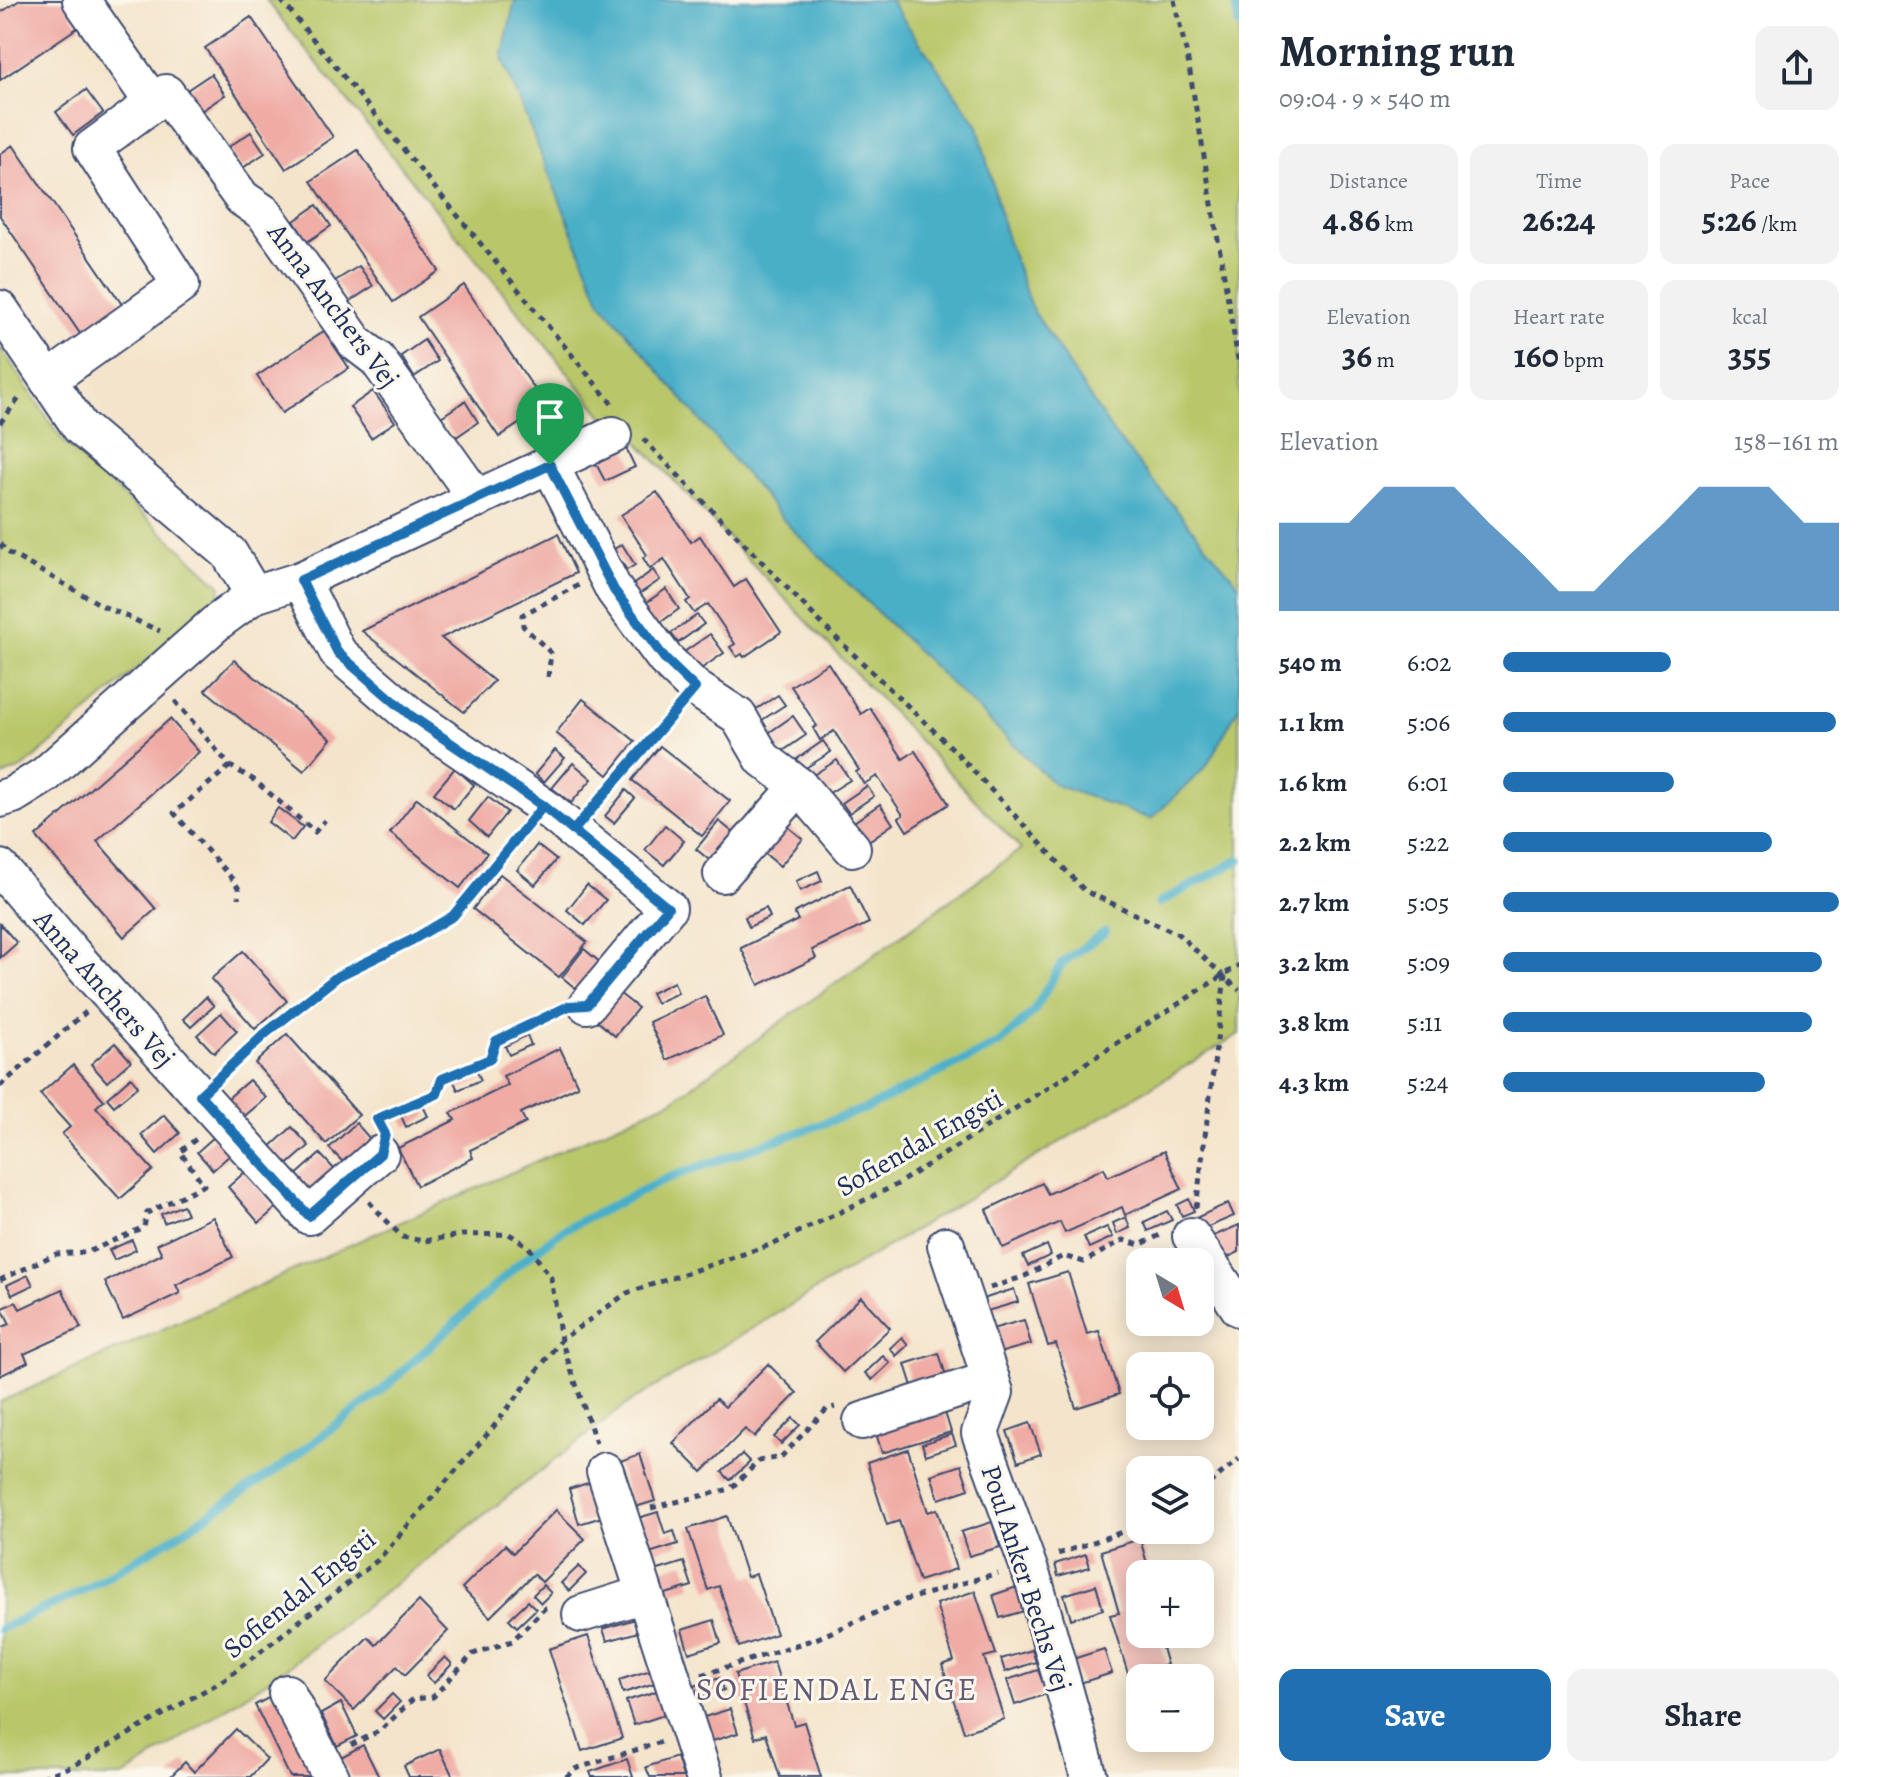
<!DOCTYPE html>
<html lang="en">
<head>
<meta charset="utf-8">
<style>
	:root { --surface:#fff; --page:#f2f2f3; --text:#1f2937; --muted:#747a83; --accent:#1f6fb2 }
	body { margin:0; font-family:Alegreya,serif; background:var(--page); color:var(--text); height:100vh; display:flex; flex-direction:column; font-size:30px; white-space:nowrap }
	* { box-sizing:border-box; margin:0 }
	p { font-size:26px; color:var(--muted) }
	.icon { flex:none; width:44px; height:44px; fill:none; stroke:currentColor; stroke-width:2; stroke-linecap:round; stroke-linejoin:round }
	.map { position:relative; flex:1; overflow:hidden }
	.panel { display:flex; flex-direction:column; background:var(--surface); width:640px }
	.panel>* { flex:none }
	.needle { width:52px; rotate:142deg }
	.fabs { position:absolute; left:1126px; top:1248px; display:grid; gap:16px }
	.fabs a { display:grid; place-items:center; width:88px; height:88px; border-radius:16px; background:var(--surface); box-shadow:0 4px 20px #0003; font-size:40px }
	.pin { position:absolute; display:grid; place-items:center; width:68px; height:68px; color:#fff; margin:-82px -34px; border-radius:50% 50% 50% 0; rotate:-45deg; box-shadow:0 0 8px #0007 }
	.pin .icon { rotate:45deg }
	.round { display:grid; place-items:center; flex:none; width:84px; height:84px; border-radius:16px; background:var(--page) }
	.head { display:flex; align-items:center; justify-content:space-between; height:136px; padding:0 40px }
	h1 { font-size:44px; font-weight:600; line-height:60px }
	.stats { display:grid; grid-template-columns:repeat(3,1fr); gap:12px; height:136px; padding:8px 40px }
	.stats div { display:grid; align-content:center; border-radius:16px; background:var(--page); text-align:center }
	.stats b { font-size:34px; font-weight:600 }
	.stats small { font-size:22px; font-weight:400 }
	.stats p { font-size:22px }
	.chart { height:224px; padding:16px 40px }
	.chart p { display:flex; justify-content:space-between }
	.chart svg { width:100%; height:144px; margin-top:8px; fill:var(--accent); opacity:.7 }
	.primary-button { display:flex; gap:16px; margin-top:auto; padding:16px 40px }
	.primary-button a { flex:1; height:92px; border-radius:16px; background:var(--accent); color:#fff; font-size:32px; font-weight:600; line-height:92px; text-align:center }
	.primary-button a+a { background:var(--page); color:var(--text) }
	ul { padding:0 40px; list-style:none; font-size:26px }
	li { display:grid; grid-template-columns:128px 96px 1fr; align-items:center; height:60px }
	li i { height:20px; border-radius:10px; background:var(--accent) }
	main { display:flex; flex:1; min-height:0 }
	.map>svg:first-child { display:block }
	.green { fill:#b9c76a; stroke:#6a7b64; stroke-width:2 }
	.water { fill:#48afc7; stroke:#326f92; stroke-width:2 }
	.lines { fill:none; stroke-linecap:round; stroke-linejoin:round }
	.stream { stroke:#48afc7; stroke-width:9 }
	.building { fill:#efaba4 }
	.minor-casing { stroke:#3c4a6e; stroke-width:40 }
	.path { stroke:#3c4a6e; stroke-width:5; stroke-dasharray:6 6; stroke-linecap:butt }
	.minor { stroke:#fff; stroke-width:36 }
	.route-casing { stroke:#fff; stroke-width:16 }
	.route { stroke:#1f6fb2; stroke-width:10 }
	.labels { text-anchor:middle; stroke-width:6; stroke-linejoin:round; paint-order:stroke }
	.street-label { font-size:28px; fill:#1b2f5e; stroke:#fbf7ec }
	.quarter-label { font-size:32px; letter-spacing:2px; fill:#655a76; stroke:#fbf7ec }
</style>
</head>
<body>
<main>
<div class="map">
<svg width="1239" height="1777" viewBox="0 0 1239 1777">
	<rect width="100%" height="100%" fill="#fbf7ec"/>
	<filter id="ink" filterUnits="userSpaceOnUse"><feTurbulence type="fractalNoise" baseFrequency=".0125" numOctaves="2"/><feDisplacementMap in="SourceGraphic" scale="16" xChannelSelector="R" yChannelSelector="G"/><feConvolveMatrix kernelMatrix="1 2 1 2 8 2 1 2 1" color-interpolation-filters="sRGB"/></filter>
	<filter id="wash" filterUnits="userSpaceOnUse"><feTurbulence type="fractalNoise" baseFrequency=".006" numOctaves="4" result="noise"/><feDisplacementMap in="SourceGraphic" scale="32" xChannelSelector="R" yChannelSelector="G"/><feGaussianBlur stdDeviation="1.8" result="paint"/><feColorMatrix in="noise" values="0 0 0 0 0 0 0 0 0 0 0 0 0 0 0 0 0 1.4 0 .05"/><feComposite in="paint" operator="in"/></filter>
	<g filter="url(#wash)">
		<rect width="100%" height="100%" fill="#f4e4cb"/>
		<g class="green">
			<polygon points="266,0 1239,0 1239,1034 627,1404 288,1667 123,1777 0,1777 0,1402 673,1100 1021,849 634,438 624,442"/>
			<polygon points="0,347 63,441 221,586 219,598 24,767 0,777"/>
		</g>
		<polygon class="water" points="515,0 890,0 978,126 1005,233 1031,307 1114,434 1239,585 1239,707 1206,767 1151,819 1055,785 788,525 601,302 502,58"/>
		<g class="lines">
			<g class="stream">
				<polyline points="1235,0 1239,24"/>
				<polyline points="1159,903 1239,860"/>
				<polyline points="0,1629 78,1593 176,1536 281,1467 381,1391 520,1263 563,1230 668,1178 867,1108 1000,1043 1033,1012 1062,963 1105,932"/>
			</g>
		</g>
		<g id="blocks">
			<g class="building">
				<polygon points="20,0 62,0 80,26 0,80 0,13"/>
				<polygon points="251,17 333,137 286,169 205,48"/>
				<polygon points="211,74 225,95 201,111 187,90"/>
				<polygon points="86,90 103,113 73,135 56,112"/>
				<polygon points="251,132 265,153 241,169 227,148"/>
				<polygon points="13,145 123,306 81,335 0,216 0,154"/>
				<polygon points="358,150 439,271 393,302 311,181"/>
				<polygon points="317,205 331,226 307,242 294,221"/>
				<polygon points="359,266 373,286 349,302 335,281"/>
				<polygon points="464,285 546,406 499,437 418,317"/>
				<polygon points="324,331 349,368 282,413 257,376"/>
				<polygon points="424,340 438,361 414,377 401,356"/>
				<polygon points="373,391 395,422 371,438 350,407"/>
				<polygon points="465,401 478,422 455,438 441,417"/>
				<polygon points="625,446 635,467 605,481 595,462"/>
				<polygon points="657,492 691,542 700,536 734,587 746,579 781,632 744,657 742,654 737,657 730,647 735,644 708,604 694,613 686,602 690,599 664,559 650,569 643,558 647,555 621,515"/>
				<polygon points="558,534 576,573 441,638 494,681 464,712 362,631"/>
				<polygon points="622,544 635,565 627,570 613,550"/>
				<polygon points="653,570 660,580 633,598 627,589"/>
				<polygon points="666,589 679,609 654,627 640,607"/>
				<polygon points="697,615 704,624 678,643 671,633"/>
				<polygon points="710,634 724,653 698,671 684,652"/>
				<polygon points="234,660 331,739 304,771 205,690"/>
				<polygon points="828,663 861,714 870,708 903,759 915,751 949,804 907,831 899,818 903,815 877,776 864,784 856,772 859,770 834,731 820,740 813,728 817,726 791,686"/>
				<polygon points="778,695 785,705 759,722 752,712"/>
				<polygon points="583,699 635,741 608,775 556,733"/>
				<polygon points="793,716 806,735 780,753 767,734"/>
				<polygon points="170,719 199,752 97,841 156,909 124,937 36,836"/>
				<polygon points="823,741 831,752 804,769 797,759"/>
				<polygon points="660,746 730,801 702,836 632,780"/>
				<polygon points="555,750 565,758 544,782 535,774"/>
				<polygon points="837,760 850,780 823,797 810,777"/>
				<polygon points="573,763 592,779 571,803 552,788"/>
				<polygon points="455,768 474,785 454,809 434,793"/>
				<polygon points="867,786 874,796 849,813 842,803"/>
				<polygon points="626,790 635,798 614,823 605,816"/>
				<polygon points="488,797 507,812 487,837 469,821"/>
				<polygon points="417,798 487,853 460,888 390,833"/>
				<polygon points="880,804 893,824 867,842 854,822"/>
				<polygon points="278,808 303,827 292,841 268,822"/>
				<polygon points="719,821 736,835 713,863 696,849"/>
				<polygon points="665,825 684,841 664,865 645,850"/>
				<polygon points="786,825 803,839 780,866 763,852"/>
				<polygon points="537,845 556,860 535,885 517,870"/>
				<polygon points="818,871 822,881 800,891 796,881"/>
				<polygon points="500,874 587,942 559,977 473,909"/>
				<polygon points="587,885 606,900 585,925 567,910"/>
				<polygon points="850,885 869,923 812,950 816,958 759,985 741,948 798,920 794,913"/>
				<polygon points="766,908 770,917 749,927 745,917"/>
				<polygon points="0,924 17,943 0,958"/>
				<polygon points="584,949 602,964 580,992 562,977"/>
				<polygon points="243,951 287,1001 255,1029 211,979"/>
				<polygon points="674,982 678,993 656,1003 651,993"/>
				<polygon points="619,993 638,1008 615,1036 597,1021"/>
				<polygon points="705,996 723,1035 667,1060 649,1022"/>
				<polygon points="206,997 214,1006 191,1027 183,1019"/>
				<polygon points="221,1013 237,1031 214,1053 197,1035"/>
				<polygon points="287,1034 359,1115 326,1144 255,1063"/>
				<polygon points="527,1035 531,1045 509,1055 505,1046"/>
				<polygon points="115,1043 131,1061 107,1082 91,1064"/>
				<polygon points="560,1048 578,1086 521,1113 526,1123 470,1150 473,1158 417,1186 398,1148 455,1120 451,1113 508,1085 503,1076"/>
				<polygon points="73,1065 104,1100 96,1107 153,1170 120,1199 62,1134 70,1127 40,1094"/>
				<polygon points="476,1070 481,1080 458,1090 453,1080"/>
				<polygon points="131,1077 138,1086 114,1106 107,1098"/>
				<polygon points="249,1080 266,1098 241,1119 226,1100"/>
				<polygon points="423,1106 428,1116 406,1127 401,1116"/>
				<polygon points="164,1115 180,1133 157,1154 141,1135"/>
				<polygon points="356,1123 371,1140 345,1164 329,1148"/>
				<polygon points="292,1127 309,1146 285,1167 268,1149"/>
				<polygon points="214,1137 230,1155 213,1170 197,1152"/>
				<polygon points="1164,1151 1182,1189 1125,1215 1122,1207 1065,1233 1060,1222 1003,1248 986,1210 1042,1183 1048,1194 1104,1168 1108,1177"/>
				<polygon points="320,1154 336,1171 309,1195 293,1178"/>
				<polygon points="245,1172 276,1208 259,1223 228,1187"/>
				<polygon points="1189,1199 1194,1211 1182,1216 1177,1205"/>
				<polygon points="1228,1203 1234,1216 1203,1229 1198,1217"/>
				<polygon points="183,1205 187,1214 164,1223 161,1214"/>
				<polygon points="1167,1211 1172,1220 1148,1231 1144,1222"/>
				<polygon points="213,1217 233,1257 176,1285 180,1293 123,1320 105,1282 162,1254 157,1244"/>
				<polygon points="1126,1217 1130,1228 1117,1234 1113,1223"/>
				<polygon points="1239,1225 1239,1252 1220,1261 1209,1238"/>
				<polygon points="1107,1227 1113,1237 1089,1248 1084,1237"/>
				<polygon points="132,1240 136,1250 114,1260 109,1250"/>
				<polygon points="1047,1245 1051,1255 1028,1266 1023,1256"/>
				<polygon points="1068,1272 1087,1334 1099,1331 1119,1394 1076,1408 1056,1344 1048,1346 1029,1284"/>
				<polygon points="28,1275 33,1285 12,1295 7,1285"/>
				<polygon points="62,1289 81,1328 24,1354 28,1362 0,1376 0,1328 10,1324 2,1308 16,1302 20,1309"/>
				<polygon points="1014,1289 1018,1302 987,1311 983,1299"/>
				<polygon points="1200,1292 1212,1317 1192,1327 1189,1322 1200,1322"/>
				<polygon points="861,1297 890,1328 843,1372 815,1342"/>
				<polygon points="1024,1320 1031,1344 999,1353 992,1329"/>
				<polygon points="902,1337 908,1345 896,1356 890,1348"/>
				<polygon points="939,1353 946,1376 912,1386 905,1364"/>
				<polygon points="883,1356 890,1363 872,1380 865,1373"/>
				<polygon points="768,1364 797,1393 754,1437 745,1429 702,1472 673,1443 716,1399 725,1407"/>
				<polygon points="944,1409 951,1432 882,1453 875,1430"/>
				<polygon points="793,1418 800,1425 781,1444 774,1437"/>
				<polygon points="1030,1423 1041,1454 1018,1462 1007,1431"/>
				<polygon points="952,1434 956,1445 926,1455 922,1444"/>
				<polygon points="908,1449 928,1512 937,1509 956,1569 919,1581 899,1521 887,1525 867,1463"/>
				<polygon points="640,1454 655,1501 632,1508 617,1462"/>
				<polygon points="742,1454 750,1462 730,1480 722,1472"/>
				<polygon points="961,1465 969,1489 939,1499 931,1475"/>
				<polygon points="591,1482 602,1517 579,1524 569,1489"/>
				<polygon points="556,1510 585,1539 542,1582 534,1574 490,1617 462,1588 505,1545 513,1553"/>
				<polygon points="658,1512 665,1534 674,1531 678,1544 646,1554 635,1519"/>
				<polygon points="727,1516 747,1577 756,1574 776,1634 739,1647 719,1586 708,1590 688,1529"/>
				<polygon points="992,1522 1000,1547 969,1556 961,1532"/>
				<polygon points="1140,1539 1150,1574 1140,1574 1140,1634 1158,1634 1167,1665 1129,1677 1110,1615 1119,1613 1101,1551"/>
				<polygon points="1086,1554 1090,1567 1058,1576 1055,1564"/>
				<polygon points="684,1562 692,1586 659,1596 652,1572"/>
				<polygon points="579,1566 586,1574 569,1591 561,1583"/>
				<polygon points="543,1585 551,1593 541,1603 533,1595"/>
				<polygon points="1023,1585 1031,1609 1000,1618 993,1595"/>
				<polygon points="1096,1585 1103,1609 1071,1619 1064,1595"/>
				<polygon points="975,1591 996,1654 984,1657 1004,1719 964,1732 942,1665 954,1661 936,1604"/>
				<polygon points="419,1601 448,1631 405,1675 397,1666 354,1710 325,1681 368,1637 376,1645"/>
				<polygon points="528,1601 536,1609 517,1627 509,1619"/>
				<polygon points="635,1619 638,1632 607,1641 603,1629"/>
				<polygon points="714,1620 721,1643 689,1653 682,1630"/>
				<polygon points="588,1636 622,1738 582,1751 549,1649"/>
				<polygon points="1104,1649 1112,1673 1080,1683 1073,1659"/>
				<polygon points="1032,1650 1036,1662 1005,1672 1001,1659"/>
				<polygon points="445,1657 452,1664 434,1683 426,1676"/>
				<polygon points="774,1662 794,1725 804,1722 821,1777 780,1777 766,1734 755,1738 735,1674"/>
				<polygon points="651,1670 655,1683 623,1693 619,1680"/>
				<polygon points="1038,1670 1047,1694 1015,1705 1007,1680"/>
				<polygon points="720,1678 724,1690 692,1700 688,1688"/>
				<polygon points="657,1691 664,1715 634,1725 626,1701"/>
				<polygon points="276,1694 318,1777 290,1777 255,1705"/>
				<polygon points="392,1694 400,1702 383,1719 375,1711"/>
				<polygon points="341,1703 357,1736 337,1746 321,1714"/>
				<polygon points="730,1709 738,1733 706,1743 698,1719"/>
				<polygon points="236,1729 267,1759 250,1777 170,1777 185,1762 194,1772"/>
				<polygon points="363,1745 379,1777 351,1777 341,1757"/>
				<polygon points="440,1749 453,1777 409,1777 404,1766"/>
				<polygon points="677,1757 683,1777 650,1777 646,1767"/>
				<polygon points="627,1759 633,1777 592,1777 590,1772"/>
			</g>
		</g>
	</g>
	<g filter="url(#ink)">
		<use href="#blocks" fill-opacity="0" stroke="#3c4a6e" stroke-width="2"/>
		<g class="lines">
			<g class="minor-casing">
				<g id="minor">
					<polyline points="81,0 153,103 166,93 242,198 264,213 356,343 377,359 477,499"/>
					<polyline points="0,309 80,427 229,553 254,595"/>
					<polyline points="48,380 181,285 92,148 153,103"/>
					<polyline points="550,465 614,590 665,659 695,688 738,716 763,759 799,786 852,848"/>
					<polyline points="301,580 338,653 411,716 543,806 668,908 587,1005"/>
					<polyline points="0,799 13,795 45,775 216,623 254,595 301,580 613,435"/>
					<polyline points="0,868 79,961 309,1216 380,1154"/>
					<polyline points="722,874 799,786"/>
					<polyline points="1191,1236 1239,1308"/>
					<polyline points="946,1245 995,1392 980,1433 1035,1585 1089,1777"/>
					<polyline points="862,1421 991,1379"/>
					<polyline points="605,1471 704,1777"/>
					<polyline points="581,1614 644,1594"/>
					<polyline points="287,1693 331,1777"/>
				</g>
			</g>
			<g class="path">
				<polyline points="281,0 612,404"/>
				<polyline points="1174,0 1187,55 1239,365"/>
				<polyline points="0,423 21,396"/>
				<polyline points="643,439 827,629 953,749 1085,891 1178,934 1239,990"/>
				<polyline points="0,544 7,552 105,607 160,631"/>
				<polyline points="548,677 551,653 523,626 522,615 579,585"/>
				<polyline points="175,701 230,766 254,780 315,832 325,820"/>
				<polyline points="230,766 174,813 234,881 239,889 238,898"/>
				<polyline points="594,806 676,710"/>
				<polyline points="221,1075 266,1033 338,976 412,940 453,916 523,830"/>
				<polyline points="0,1086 86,1012"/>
				<polyline points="378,1122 377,1119 437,1094 442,1079 490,1059 496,1041 559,1011"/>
				<polyline points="369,1202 402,1237 424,1241 462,1235 509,1234 528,1246 551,1278 561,1340 596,1443"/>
				<polyline points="1196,1208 1225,976"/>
				<polyline points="0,1280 56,1254 88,1252 144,1227 147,1213 204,1185 180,1152 196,1139"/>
				<polyline points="990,1288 1025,1276 1063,1256 1084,1262 1123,1240 1140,1245 1160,1235"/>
				<polyline points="1200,1491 1239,1459"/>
				<polyline points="651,1508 730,1489 759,1461 781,1457 827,1409 835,1407"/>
				<polyline points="1058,1554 1140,1526"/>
				<polyline points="702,1675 818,1638 905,1600 998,1573"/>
				<polyline points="351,1745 381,1730 413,1699 433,1697 473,1654 512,1641 545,1608 551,1607"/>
				<polyline points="42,1777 73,1766 225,1679 378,1560 491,1430 561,1340 627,1293 776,1243 896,1185 1239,965"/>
				<polyline points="566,1777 575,1769 661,1742"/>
			</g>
			<use href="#minor" class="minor"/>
		</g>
	</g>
	<g class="lines" filter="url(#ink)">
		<g class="route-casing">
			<polyline id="route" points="550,465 614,590 665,659 695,688 573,831 543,806 453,916 412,940 338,976 266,1033 200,1095 309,1216 380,1154 385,1134 377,1119 437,1094 442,1079 490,1059 496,1041 569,1006 587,1005 668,908 543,806 411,716 338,653 301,580 550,465"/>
		</g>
		<use href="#route" class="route"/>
	</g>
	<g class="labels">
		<g class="street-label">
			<text transform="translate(334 305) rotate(53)" y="10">Anna Anchers Vej</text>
			<text transform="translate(105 988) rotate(49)" y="10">Anna Anchers Vej</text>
			<text transform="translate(919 1142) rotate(-30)" y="10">Sofiendal Engsti</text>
			<text transform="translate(1027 1578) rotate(72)" y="10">Poul Anker Bechs Vej</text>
			<text transform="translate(299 1593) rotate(-39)" y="10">Sofiendal Engsti</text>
		</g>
		<g class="quarter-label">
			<text x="837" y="1700">SOFIENDAL ENGE</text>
		</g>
	</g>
</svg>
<div class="fabs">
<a><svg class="needle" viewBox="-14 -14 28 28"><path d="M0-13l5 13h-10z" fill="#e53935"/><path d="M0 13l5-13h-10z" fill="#747a83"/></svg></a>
<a><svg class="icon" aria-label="locate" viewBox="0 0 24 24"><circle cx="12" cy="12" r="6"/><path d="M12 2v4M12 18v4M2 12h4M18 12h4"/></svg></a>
<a><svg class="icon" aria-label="layers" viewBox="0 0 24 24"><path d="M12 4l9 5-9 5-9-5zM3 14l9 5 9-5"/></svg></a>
<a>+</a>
<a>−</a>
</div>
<div class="pin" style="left:550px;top:465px;background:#1e9e55"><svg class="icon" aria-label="arrive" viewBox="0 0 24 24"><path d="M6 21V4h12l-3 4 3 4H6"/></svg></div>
</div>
<section class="panel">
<div class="head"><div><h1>Morning run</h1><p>09:04 · 9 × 540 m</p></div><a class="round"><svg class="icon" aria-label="share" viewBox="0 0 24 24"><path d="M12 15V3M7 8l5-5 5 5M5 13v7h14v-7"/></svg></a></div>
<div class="stats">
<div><p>Distance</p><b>4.86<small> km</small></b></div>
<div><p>Time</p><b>26:24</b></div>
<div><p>Pace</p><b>5:26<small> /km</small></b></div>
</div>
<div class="stats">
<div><p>Elevation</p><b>36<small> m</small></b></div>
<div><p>Heart rate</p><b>160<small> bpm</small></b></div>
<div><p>kcal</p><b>355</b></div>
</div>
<div class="chart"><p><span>Elevation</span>158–161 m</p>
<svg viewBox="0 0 160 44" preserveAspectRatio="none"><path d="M0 44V17L10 17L20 17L30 6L40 6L50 6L60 17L70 27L80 38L90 38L100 27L110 17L120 6L130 6L140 6L150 17L160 17V44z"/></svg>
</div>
<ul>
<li><b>540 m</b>6:02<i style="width:50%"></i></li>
<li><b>1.1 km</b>5:06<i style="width:99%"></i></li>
<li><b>1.6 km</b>6:01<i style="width:51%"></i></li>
<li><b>2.2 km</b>5:22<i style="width:80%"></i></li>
<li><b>2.7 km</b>5:05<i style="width:100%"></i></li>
<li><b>3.2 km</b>5:09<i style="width:95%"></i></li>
<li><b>3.8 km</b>5:11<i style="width:92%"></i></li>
<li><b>4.3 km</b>5:24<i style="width:78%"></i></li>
</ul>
<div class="primary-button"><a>Save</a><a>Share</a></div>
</section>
</main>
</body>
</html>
